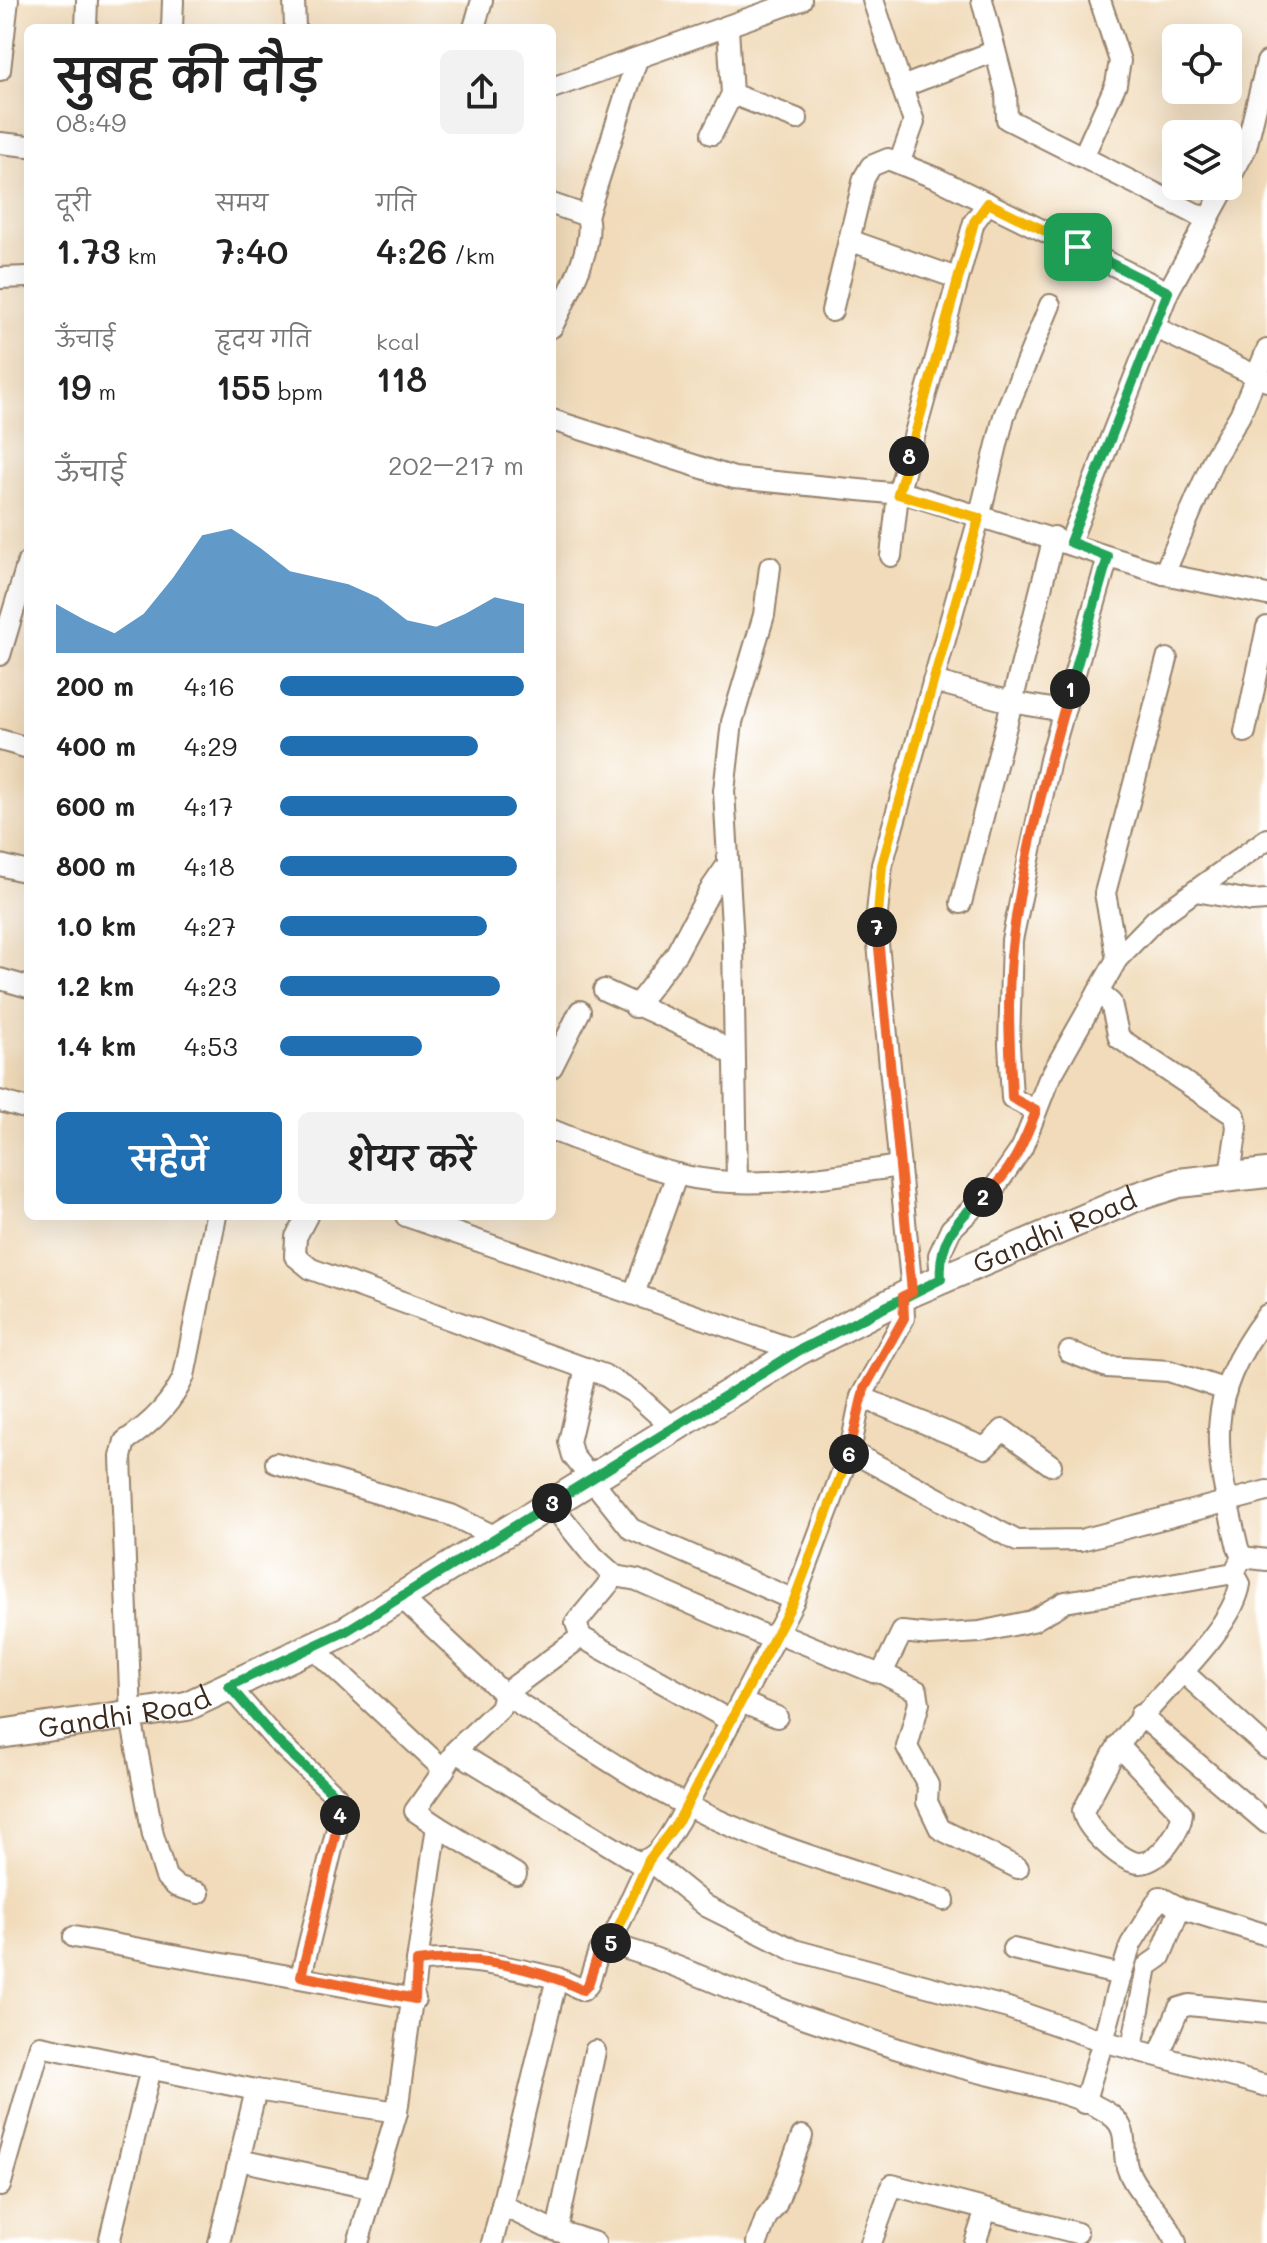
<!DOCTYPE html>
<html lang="hi">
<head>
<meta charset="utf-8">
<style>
	:root { --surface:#fff; --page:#f2f2f2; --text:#222; --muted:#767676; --accent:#1f6fb2 }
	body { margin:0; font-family:Mali,"Playpen Sans Deva",sans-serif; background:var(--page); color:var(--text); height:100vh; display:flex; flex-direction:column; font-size:30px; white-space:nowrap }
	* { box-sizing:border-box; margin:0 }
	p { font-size:26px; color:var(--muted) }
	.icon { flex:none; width:44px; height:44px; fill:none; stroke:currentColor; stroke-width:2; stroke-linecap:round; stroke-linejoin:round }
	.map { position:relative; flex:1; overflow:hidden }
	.side { position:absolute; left:24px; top:24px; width:532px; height:1196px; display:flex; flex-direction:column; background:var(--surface); border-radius:12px; box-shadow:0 8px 32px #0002 }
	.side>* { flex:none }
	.fabs { position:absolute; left:1162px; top:24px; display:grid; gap:16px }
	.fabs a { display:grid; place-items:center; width:80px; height:80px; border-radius:12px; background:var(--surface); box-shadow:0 8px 32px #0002; font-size:40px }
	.pin { position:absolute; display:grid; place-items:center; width:68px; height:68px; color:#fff; margin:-34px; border-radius:16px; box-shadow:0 4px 12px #0006 }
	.km { position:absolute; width:40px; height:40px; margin:-20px; border-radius:50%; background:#222; color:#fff; font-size:22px; line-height:40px; text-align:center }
	.round { display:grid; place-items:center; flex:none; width:84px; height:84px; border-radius:12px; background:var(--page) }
	.overview { display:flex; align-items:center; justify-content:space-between; height:136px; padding:0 32px }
	h1 { font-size:44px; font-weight:600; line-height:60px }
	.figures { display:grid; grid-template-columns:repeat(3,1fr); gap:12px; height:136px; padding:8px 32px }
	.figures div { display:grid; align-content:center }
	.figures b { font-size:34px; font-weight:600 }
	.figures small { font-size:22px; font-weight:400 }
	.figures p { font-size:22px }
	.chart { height:224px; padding:16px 32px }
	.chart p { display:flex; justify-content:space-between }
	.chart svg { width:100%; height:144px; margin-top:8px; fill:var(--accent); opacity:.7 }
	.cta { display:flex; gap:16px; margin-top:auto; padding:16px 32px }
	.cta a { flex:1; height:92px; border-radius:12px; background:var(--accent); color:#fff; font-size:32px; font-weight:600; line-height:92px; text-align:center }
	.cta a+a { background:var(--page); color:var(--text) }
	ul { padding:0 32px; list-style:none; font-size:26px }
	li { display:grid; grid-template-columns:128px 96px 1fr; align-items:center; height:60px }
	li i { height:20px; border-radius:10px; background:var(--accent) }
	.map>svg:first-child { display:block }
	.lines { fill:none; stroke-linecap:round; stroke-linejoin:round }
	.minor-casing { stroke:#96826c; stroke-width:24 }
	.secondary-casing { stroke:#96826c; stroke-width:32 }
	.minor { stroke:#fff; stroke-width:20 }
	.secondary { stroke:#fff; stroke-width:28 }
	.split-1-casing { stroke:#fff; stroke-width:16 }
	.split-2-casing { stroke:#fff; stroke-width:16 }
	.split-3-casing { stroke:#fff; stroke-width:16 }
	.split-4-casing { stroke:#fff; stroke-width:16 }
	.split-5-casing { stroke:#fff; stroke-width:16 }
	.split-6-casing { stroke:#fff; stroke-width:16 }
	.split-7-casing { stroke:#fff; stroke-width:16 }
	.split-8-casing { stroke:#fff; stroke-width:16 }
	.split-9-casing { stroke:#fff; stroke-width:16 }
	.split-1 { stroke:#22a559; stroke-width:10 }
	.split-2 { stroke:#f0652b; stroke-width:10 }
	.split-3 { stroke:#22a559; stroke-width:10 }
	.split-4 { stroke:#22a559; stroke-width:10 }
	.split-5 { stroke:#f0652b; stroke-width:10 }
	.split-6 { stroke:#f5b400; stroke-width:10 }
	.split-7 { stroke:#f0652b; stroke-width:10 }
	.split-8 { stroke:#f5b400; stroke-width:10 }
	.split-9 { stroke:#f5b400; stroke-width:10 }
	.labels { text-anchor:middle; stroke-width:6; stroke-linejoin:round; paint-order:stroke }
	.street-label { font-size:28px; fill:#3b2a1e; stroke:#fff }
</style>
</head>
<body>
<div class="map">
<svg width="1267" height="2243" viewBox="0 0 1267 2243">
	<rect width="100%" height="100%" fill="#fff"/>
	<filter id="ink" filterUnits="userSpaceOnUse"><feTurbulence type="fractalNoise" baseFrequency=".0125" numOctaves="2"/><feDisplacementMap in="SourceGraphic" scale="16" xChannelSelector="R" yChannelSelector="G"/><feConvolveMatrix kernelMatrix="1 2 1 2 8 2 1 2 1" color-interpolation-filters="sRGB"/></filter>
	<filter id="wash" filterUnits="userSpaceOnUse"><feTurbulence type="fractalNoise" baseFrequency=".006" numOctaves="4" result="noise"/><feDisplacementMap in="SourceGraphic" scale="32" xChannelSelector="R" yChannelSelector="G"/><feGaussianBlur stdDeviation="1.8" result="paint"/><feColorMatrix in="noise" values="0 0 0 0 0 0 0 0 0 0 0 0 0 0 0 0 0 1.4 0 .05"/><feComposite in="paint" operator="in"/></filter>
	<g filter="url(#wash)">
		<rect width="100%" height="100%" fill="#f1dbba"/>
	</g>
	<g filter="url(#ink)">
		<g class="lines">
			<g class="minor-casing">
				<g id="minor">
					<polyline points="294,0 295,28"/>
					<polyline points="873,0 902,87 995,51"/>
					<polyline points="982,0 1006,92 1007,119 1208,220"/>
					<polyline points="86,28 87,0"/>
					<polyline points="172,28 173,0"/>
					<polyline points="474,28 482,0"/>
					<polyline points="728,28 732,94 797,119"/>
					<polyline points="0,70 8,0"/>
					<polyline points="552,88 801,0"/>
					<polyline points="712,134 732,94"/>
					<polyline points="0,143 28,146"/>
					<polyline points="1083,157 1116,84 1120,61 1100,0"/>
					<polyline points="900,161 914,122 902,87"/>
					<polyline points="1228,182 1246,148 1267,62"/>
					<polyline points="552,204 587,216 637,59"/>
					<polyline points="849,240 948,275"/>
					<polyline points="0,278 28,277"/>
					<polyline points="832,311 864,178 871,166 888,159 938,179 1168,292"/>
					<path d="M552,327C565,300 596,246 587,216"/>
					<polyline points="1154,327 1267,381"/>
					<polyline points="552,420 734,478 911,495 1164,574 1267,595"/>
					<polyline points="1070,542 1168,292 1226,186"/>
					<polyline points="891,556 898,494 974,222 988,203"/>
					<polyline points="1164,574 1213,460 1240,415 1267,350"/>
					<polyline points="0,655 28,562"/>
					<polyline points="933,681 1011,702 1063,711"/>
					<polyline points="1245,732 1267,627"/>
					<polyline points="0,740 28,748"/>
					<polyline points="0,865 28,872"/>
					<polyline points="1196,891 1251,901 1267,900"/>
					<polyline points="961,903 1054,537"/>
					<polyline points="1117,959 1105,893 1167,659"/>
					<polyline points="0,979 28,987"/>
					<polyline points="604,990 711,1039 732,1055"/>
					<polyline points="1098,992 1111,1003 1119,1038 1235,1116 1237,1127 1230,1175"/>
					<polyline points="635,1007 676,954 712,887 728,864"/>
					<polyline points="552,1067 580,1011"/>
					<polyline points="0,1101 28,1109"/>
					<polyline points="1036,1111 1012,1098 1009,1044 1012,940 1050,760 1108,557"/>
					<path d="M552,1130C594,1147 636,1164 680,1175C750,1192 830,1176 900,1166"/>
					<polyline points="737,1181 733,943 724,791 732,722 764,615 770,567"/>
					<polyline points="307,1216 296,1237 295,1256 311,1269 604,1375 634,1393 673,1428"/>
					<polyline points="406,1216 798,1351"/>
					<polyline points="941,1279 939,1255 951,1229 995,1187 1022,1148 1048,1081 1117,959 1156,919 1267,839"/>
					<polyline points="912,1292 876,923 882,865 979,518 1004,416 1050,305"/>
					<polyline points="634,1294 677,1174"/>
					<path d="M1267,1315C1201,1402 1215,1450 1238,1548L1242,1557L1267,1560"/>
					<polyline points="1069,1352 1107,1367 1169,1371 1226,1390"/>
					<polyline points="586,1368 569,1442 573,1456 631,1529 794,1600 850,1451 861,1397 985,1448 1003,1430 1051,1465"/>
					<polyline points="861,1397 904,1318 903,1296"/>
					<polyline points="850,1451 1017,1541 1081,1540 1267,1491"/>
					<polyline points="276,1463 451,1515 496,1537"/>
					<polyline points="551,1504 594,1557 615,1576 576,1623 581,1637 731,1721"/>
					<polyline points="615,1576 637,1580 772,1639"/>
					<path d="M401,1597L504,1694L500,1708L455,1751L637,1862C660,1859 668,1837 679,1820L794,1600"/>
					<polyline points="776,1632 873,1672 882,1673 902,1632 930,1635 980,1632 1032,1621 1065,1602 1234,1573 1242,1557"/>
					<path d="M581,1637L504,1694C564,1731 624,1774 686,1805C768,1847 858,1870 944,1900"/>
					<polyline points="312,1647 444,1770 451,1758"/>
					<polyline points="1182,1671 1267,1748"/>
					<polyline points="882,1673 917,1691 919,1703 907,1747 928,1785 927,1802 940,1829 1018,1868"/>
					<polyline points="229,1686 275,1739 336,1796 342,1808 301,1976"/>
					<polyline points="741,1702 777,1717"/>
					<polyline points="1140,1715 1267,1823"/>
					<path d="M1118,1745L1182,1813C1181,1831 1160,1862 1140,1863C1123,1864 1085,1828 1083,1811L1115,1751C1145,1704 1232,1635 1240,1584L1234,1573"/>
					<polyline points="437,1826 516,1874"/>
					<path d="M199,1893L176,1886L166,1877L153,1835L131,1717L121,1457L125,1441C151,1424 172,1404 184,1376L216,1216"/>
					<polyline points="74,1937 415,1999"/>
					<polyline points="613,1946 610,1944 649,1860 706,1906 794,1950 1008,2008 1103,2041 1121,1975 1013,1949"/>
					<polyline points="417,1962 437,1826 415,1811 444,1770"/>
					<polyline points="1121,1975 1131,1944 1160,1897 1180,1908 1267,1935"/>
					<path d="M557,1978L583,1990L588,1985L599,1951L610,1944C675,1962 734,1992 797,2015C864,2038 930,2061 999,2077C1028,2084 1092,2098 1113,2117C1129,2130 1122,2148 1127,2167C1136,2195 1166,2214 1176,2243"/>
					<polyline points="1132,2048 1147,1966 1160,1957 1180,1908"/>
					<polyline points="1159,2055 1179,2008 1189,2005 1267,2013"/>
					<path d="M256,2090L397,2112L417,1962C464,1955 511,1968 557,1978L502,2205L546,2227L595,2243"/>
					<polyline points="1084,2103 1103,2041 1267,2086"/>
					<polyline points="239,2160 374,2189"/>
					<polyline points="0,2186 40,2046 256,2090 219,2243"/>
					<polyline points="557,2231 595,2051"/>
					<polyline points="109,2243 151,2068"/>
					<polyline points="358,2243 397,2112"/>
					<polyline points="492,2243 502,2205"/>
					<polyline points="757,2243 766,2218 776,2205 802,2136"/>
					<polyline points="871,2243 892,2185 1077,2233"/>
					<polyline points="975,2243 986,2210"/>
				</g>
			</g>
			<g class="secondary-casing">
				<g id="secondary">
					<path id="s1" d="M0,1734L187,1706L346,1631L798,1351L912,1292L1133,1198L1179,1183L1267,1173"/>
				</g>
			</g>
			<use href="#minor" class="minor"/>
			<use href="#secondary" class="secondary"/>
		</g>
	</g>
	<g class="lines" filter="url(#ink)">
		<g class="split-1-casing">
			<polyline id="split-1" points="1070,689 1108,557 1070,542 1168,292 1078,247"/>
		</g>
		<g class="split-2-casing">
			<path id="split-2" d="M983,1197C1010,1175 1024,1143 1036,1111L1012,1098C1010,1046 1006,991 1013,939C1023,858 1047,768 1070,689"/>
		</g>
		<g class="split-3-casing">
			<path id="split-3" d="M552,1503L798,1351L941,1279C938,1242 956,1220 983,1197"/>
		</g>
		<g class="split-4-casing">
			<polyline id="split-4" points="340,1815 342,1808 336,1796 275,1739 229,1686 346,1631 552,1503"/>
		</g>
		<g class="split-5-casing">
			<path id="split-5" d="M340,1815L301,1976L415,1999L417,1962C470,1954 535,1967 583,1990L588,1985L599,1951L611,1943"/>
		</g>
		<g class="split-6-casing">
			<polyline id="split-6" points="611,1943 649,1860 679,1820 794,1600 849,1454"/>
		</g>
		<g class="split-7-casing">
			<polyline id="split-7" points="849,1454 864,1389 904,1318 903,1296 912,1292 877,927"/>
		</g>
		<g class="split-8-casing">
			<polyline id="split-8" points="877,927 882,865 979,518 898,494 909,456"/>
		</g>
		<g class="split-9-casing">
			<polyline id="split-9" points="909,456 974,222 988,203 1078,247"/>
		</g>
		<use href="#split-1" class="split-1"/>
		<use href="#split-2" class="split-2"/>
		<use href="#split-3" class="split-3"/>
		<use href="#split-4" class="split-4"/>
		<use href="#split-5" class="split-5"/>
		<use href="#split-6" class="split-6"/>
		<use href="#split-7" class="split-7"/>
		<use href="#split-8" class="split-8"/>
		<use href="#split-9" class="split-9"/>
	</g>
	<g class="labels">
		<g class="street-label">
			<text dy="10" stroke="none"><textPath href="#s1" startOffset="1180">Gandhi Road</textPath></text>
			<text dy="10" stroke="none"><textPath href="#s1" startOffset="126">Gandhi Road</textPath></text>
		</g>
	</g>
</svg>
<div class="fabs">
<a><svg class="icon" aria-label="locate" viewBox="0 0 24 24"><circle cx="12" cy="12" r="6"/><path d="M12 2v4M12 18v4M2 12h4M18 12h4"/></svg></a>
<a><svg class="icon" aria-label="layers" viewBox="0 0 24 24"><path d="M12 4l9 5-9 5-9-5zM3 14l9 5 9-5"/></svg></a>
</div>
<div class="pin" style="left:1078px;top:247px;background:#1e9e55"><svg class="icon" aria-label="arrive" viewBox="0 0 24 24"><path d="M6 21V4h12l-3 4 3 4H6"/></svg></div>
<b class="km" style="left:1070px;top:689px">1</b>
<b class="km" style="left:983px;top:1197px">2</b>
<b class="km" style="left:552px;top:1503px">3</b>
<b class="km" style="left:340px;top:1815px">4</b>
<b class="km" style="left:611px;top:1943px">5</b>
<b class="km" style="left:849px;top:1454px">6</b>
<b class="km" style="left:877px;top:927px">7</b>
<b class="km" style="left:909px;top:456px">8</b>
<section class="side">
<div class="overview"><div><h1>सुबह की दौड़</h1><p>08:49</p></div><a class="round"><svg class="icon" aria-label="share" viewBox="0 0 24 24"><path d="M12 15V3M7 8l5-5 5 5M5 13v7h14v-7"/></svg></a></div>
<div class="figures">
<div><p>दूरी</p><b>1.73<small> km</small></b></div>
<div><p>समय</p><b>7:40</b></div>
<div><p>गति</p><b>4:26<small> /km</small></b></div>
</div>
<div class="figures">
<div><p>ऊँचाई</p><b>19<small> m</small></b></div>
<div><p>हृदय गति</p><b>155<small> bpm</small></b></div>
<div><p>kcal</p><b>118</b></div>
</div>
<div class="chart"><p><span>ऊँचाई</span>202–217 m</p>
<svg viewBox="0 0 160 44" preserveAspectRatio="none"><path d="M0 44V29L10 34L20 38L30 32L40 21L50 8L60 6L70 12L80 19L90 21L100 23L110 27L120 34L130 36L140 32L150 27L160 29V44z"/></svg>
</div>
<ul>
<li><b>200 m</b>4:16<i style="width:100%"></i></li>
<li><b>400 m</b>4:29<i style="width:81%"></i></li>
<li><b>600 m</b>4:17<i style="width:97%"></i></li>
<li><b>800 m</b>4:18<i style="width:97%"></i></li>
<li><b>1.0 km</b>4:27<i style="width:85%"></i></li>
<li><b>1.2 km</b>4:23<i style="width:90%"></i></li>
<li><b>1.4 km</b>4:53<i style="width:58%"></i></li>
</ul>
<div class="cta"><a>सहेजें</a><a>शेयर करें</a></div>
</section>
</div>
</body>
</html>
